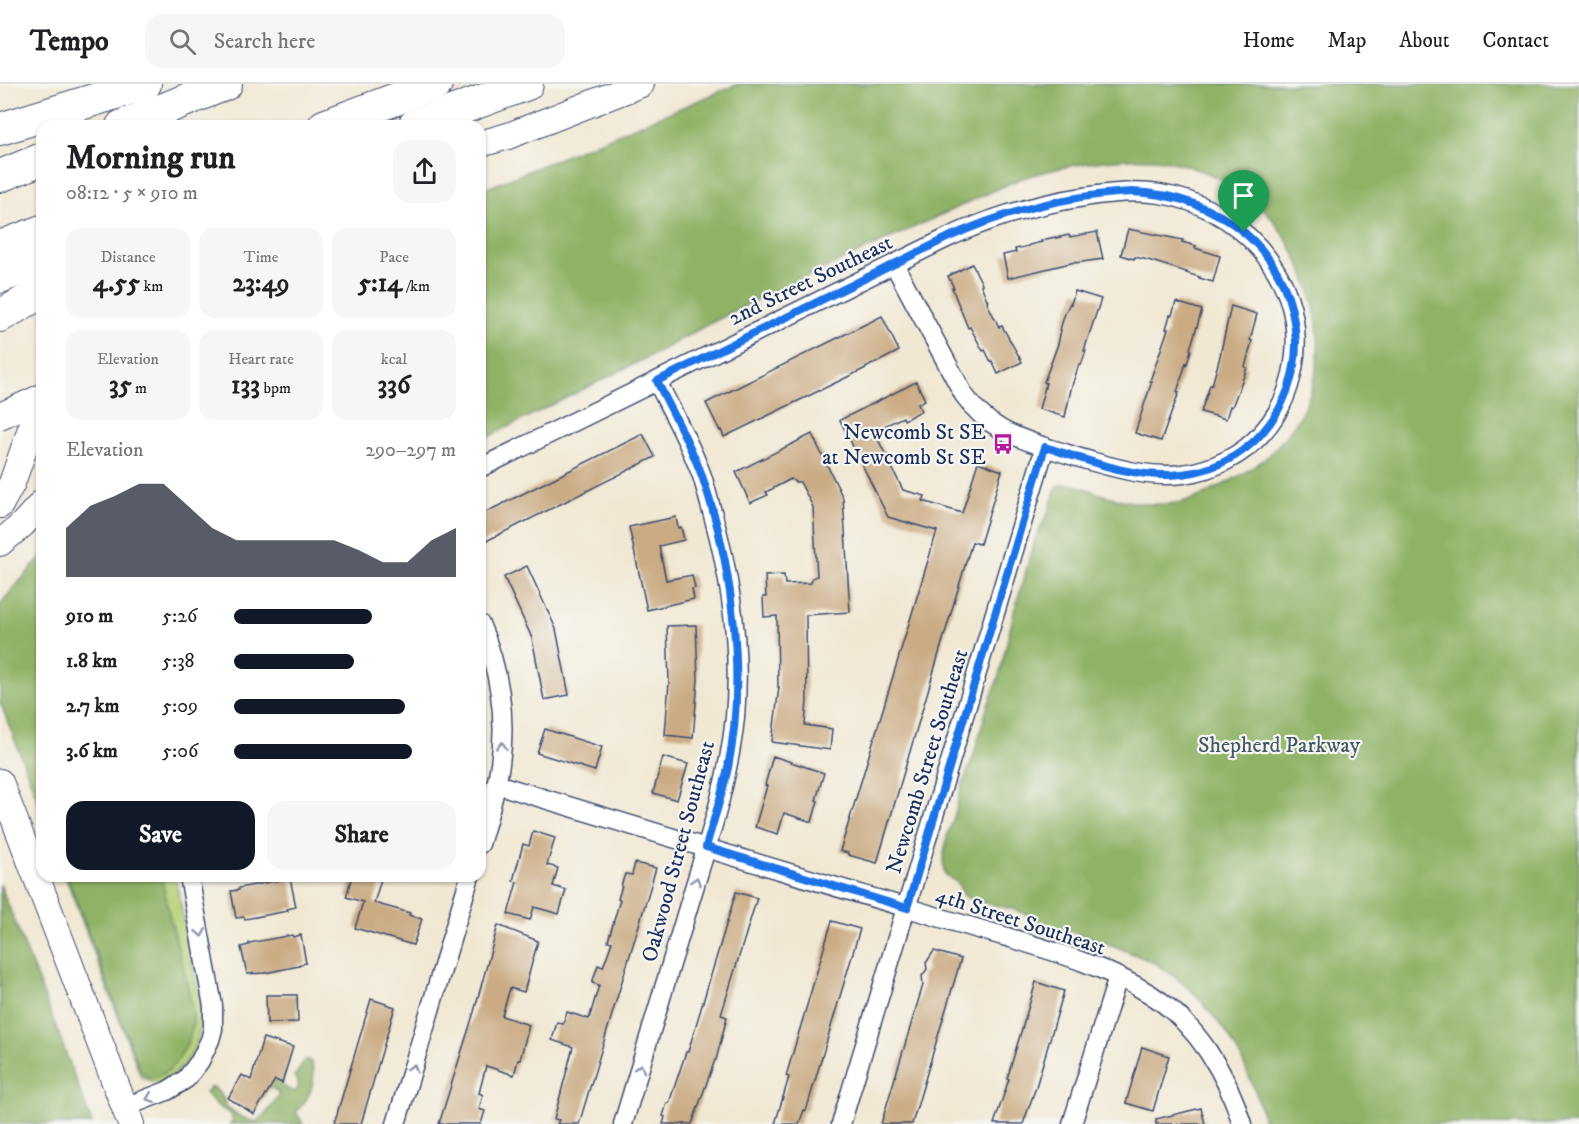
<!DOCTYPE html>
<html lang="en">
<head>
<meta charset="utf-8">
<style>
	:root { --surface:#fff; --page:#f6f6f6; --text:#202124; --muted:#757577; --line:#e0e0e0; --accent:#111827 }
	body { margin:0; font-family:"IM FELL DW Pica",serif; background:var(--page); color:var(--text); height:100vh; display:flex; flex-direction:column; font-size:22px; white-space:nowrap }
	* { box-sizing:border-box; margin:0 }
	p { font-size:20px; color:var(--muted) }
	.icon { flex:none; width:33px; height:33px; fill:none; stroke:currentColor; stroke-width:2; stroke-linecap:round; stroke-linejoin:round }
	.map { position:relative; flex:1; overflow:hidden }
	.drawer { position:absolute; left:36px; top:36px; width:450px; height:762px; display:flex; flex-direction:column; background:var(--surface); border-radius:18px; box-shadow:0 2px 4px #0004 }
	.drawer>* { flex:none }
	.pin { position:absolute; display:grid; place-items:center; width:51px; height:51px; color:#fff; margin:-62px -26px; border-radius:50% 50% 50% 0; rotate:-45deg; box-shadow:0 0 6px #0007 }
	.pin .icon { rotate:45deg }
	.round { display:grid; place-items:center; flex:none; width:63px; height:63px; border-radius:18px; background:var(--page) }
	.overview { display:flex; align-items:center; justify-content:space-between; height:102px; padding:0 30px }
	h1 { font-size:33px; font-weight:700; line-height:45px }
	.figures { display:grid; grid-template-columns:repeat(3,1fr); gap:9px; height:102px; padding:6px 30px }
	.figures div { display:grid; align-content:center; border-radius:15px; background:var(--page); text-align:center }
	.figures b { font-size:26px; font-weight:700 }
	.figures small { font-size:16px; font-weight:400 }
	.figures p { font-size:16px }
	.chart { height:168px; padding:12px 30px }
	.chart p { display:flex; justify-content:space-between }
	.chart svg { width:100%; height:108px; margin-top:6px; fill:var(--accent); opacity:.7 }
	.button { display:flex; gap:12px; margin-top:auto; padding:12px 30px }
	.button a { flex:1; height:69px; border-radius:18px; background:var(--accent); color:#fff; font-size:24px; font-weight:700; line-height:69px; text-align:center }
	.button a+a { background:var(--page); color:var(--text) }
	ul { padding:0 30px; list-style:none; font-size:20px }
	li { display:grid; grid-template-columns:96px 72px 1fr; align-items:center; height:45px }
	li i { height:15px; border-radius:8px; background:var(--accent) }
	header { display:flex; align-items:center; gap:36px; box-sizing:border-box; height:84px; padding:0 30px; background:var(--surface); border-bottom:2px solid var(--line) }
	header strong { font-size:28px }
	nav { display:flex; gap:33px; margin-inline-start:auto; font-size:21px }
	.search { width:420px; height:54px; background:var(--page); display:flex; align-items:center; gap:15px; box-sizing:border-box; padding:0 21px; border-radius:18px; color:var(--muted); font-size:22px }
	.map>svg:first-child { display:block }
	.green { fill:#b6cf74; stroke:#687f69; stroke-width:1.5 }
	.forest { fill:#90b266; stroke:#567062; stroke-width:1.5 }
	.building { fill:#caab83 }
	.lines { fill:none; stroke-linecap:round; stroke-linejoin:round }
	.street-casing { stroke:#3b4b70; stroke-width:21 }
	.secondary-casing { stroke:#3b4b70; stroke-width:28 }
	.highway-casing { stroke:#3b4b70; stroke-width:34 }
	.street { stroke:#fff; stroke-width:18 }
	.secondary { stroke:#fff; stroke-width:26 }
	.highway { stroke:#fff; stroke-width:32 }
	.oneway { stroke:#8d97ae }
	.route-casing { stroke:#fff; stroke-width:12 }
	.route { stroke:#1a73e8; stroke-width:8 }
	.labels { text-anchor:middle; stroke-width:4.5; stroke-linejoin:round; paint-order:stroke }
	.street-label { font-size:22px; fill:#1b2f5e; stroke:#f6f6f2 }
	.poi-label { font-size:22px; fill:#1b2f5e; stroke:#f6f6f2; text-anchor:end }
	.park-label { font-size:22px; fill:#425764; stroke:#f6f6f2 }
</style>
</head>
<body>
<header>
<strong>Tempo</strong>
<div class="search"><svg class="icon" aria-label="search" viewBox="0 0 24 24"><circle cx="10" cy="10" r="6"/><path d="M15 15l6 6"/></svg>Search here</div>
<nav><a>Home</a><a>Map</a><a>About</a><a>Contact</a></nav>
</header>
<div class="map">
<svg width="1579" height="1040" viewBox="0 0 1579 1040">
	<rect width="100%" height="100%" fill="#f6f6f2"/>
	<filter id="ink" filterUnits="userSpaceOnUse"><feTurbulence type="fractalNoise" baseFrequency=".0167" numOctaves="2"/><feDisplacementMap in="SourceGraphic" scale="12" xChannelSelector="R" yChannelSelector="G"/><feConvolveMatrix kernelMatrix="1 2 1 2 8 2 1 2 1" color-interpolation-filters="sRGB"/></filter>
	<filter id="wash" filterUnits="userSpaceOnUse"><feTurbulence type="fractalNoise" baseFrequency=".008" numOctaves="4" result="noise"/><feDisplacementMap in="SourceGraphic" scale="24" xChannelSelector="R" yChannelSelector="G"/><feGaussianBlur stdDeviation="1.35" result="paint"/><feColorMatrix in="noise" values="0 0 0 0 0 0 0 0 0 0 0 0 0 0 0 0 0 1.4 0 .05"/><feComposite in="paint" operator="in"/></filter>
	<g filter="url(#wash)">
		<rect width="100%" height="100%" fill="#f1e8d3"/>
		<path class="green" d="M65,792H175L200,918C203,961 194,973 162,1001L141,993Z"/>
		<g class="forest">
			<path d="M738,0H1579V1040H1265L1256,1009L1241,974L1227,949L1196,911L1175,893L1155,879L1117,863L1086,852L1048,842L1032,833L1013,825L972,816L964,812L957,798L946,792L944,787L943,775L947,752L954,733L962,702L973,674L986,627L999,592L1015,524L1035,456L1049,426L1055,407L1059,401C1074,398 1089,406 1103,411C1132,420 1166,425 1196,414C1215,406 1256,384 1270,370C1282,358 1298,338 1305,322C1330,268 1317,208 1288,158C1278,142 1266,125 1251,113C1229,95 1191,82 1164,76C1152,74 1140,75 1128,75C1089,77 1053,84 1017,96L760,214L705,242L658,268L480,357V107Z"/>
			<polygon points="42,472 42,727 0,618 0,520"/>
			<path d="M67,792H161C165,808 167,825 172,841C178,865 185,889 190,913C191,921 194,931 193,940C191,956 178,981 163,990C153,995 147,995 140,986Z"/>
			<polygon points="0,800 60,953 92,1040 0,1040"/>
			<path d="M306,976H309C317,986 313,1005 306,1016C303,1020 299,1024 296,1028L303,1040H229L233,1038L231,1030L219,1023L205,1009L210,1004L214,1003L223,1014L226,1022L241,1033L255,1038L265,1031L279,1011L277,1007L254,995L280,992L283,1002L294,1008L296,1007L299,1001L294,992C300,988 300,979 306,976Z"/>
		</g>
		<g id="blocks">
			<g class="building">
				<polygon points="1128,145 1183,156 1182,158 1196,162 1195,164 1220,172 1213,198 1199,194 1200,193 1186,189 1187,188 1148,176 1135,173 1134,175 1121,171"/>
				<polygon points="1097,148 1103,175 1075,179 1075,178 1008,194 1003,171 1016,168 1015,165 1029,162 1029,161 1042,158 1041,156 1056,153 1056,154 1069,151 1070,153"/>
				<polygon points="972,180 982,200 981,201 988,218 987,219 999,243 1002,242 1022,278 998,290 992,277 991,278 985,266 983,267 970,243 968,244 952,204 954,204 948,192"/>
				<polygon points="1075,207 1101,215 1088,254 1084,267 1086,267 1081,281 1079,280 1071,305 1065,333 1039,325 1046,299 1044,298 1058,260 1061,246 1060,246 1064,232 1070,219 1071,220"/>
				<polygon points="1176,218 1202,226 1190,265 1191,266 1187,280 1186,279 1178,305 1177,307 1179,308 1161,357 1135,349 1152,297 1150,297 1168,245 1166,245 1170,231 1172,231"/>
				<polygon points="1231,222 1257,230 1250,256 1252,257 1245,283 1247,284 1232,323 1230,322 1226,335 1201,328 1210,301 1212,301 1219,276"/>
				<polygon points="882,232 899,267 876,279 876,278 864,285 724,353 721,346 720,347 706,319"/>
				<polygon points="916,298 925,316 918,320 921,327 904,336 903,333 874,347 903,406 925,412 923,417 962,429 978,378 1002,387 980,460 972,458 877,779 848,771 848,769 840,767 937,447 888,433 840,336"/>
				<polygon points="643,350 655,373 480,460 480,431"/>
				<polygon points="812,350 843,414 850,528 806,531 807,617 805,641 832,645 830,666 772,658 779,603 778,603 777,532 764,533 763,513 766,513 765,492 784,491 785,500 811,499 812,494 817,492 813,423 800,398 795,398 791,395 766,408 768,411 750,419 736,388"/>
				<polygon points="676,433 678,444 681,443 684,456 659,462 666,496 692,491 695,504 692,505 694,515 647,526 629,443"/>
				<polygon points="527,482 556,545 569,611 544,616 532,554 504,493"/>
				<polygon points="696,541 698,596 693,654 665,651 669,598 667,542"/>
				<polygon points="545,645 602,663 595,687 537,669"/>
				<polygon points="773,672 824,689 816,716 818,717 812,738 784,729 778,750 755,743 767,702 765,701"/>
				<polygon points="663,673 688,680 677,716 653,709"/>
				<polygon points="533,747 555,754 547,781 558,784 553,802 566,806 559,830 534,823 530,836 508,830 517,798 513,797 523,760 529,762"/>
				<polygon points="635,779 656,784 648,811 579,1040 557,1040 559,1036 554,1035 573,963 552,956 557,938 563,940 567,928 589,935 599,901 592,899 598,881 603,883 612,858 608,857 620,816 618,815 622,802 621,802 625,790 632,791"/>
				<polygon points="352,792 382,792 374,819 410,829 409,831 422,835 413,861 355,844 363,818 346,813"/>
				<polygon points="290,794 296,823 287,825 288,827 245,835 244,833 236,834 231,807 239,806 239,804"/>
				<polygon points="736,808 757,814 721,931 727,933 716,976 715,976 692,1040 663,1040 665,1033 663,1032 667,1019 669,1019 686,968 688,968"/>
				<polygon points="832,837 860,845 806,1027 804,1026 799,1040 775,1040 789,993 786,992"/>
				<polygon points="498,841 538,857 524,908 510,904 502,932 529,941 520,976 518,976 514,991 486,982 479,1009 483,1011 479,1025 485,1027 481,1040 439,1040 474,928"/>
				<polygon points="292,851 293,853 301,851 306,879 298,881 299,882 265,889 247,890 241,863 249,861 249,859"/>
				<polygon points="934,867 961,875 932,972 912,1040 881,1040 923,901 922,892 927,885 926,879"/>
				<polygon points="1036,898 1064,907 1036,1003 1023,1040 994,1040 1009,995 1007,995"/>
				<polygon points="266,911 297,911 298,938 267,939"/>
				<polygon points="371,915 395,923 361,1040 334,1040"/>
				<polygon points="263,954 293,963 282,999 275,996 254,1030 228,1014 242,991 251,996"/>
				<polygon points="1142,963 1169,972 1153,1027 1126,1019"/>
				<polygon points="1201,1024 1205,1040 1156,1040 1156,1035"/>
			</g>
		</g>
	</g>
	<g filter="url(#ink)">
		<use href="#blocks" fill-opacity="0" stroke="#3b4b70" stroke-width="1.5"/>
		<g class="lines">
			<g class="street-casing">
				<g id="street">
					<path d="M480,384L949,153C993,133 1037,120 1084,113C1109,109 1135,106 1160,110C1238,122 1303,190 1295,271C1292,301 1282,327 1262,349C1242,372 1213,386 1183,390C1154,394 1122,386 1094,378C1079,374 1065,369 1051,365C1014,353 987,344 964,311L894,180"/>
					<path d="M480,540C499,583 507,633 500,680C496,707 488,734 480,760"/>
					<path d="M496,700C633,742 770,784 908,824C941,834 974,844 1007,853C1056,868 1107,883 1150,910C1196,939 1227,989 1242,1040"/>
					<polyline points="125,1023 167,1007 186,995 200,977 210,956 213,945 213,922 189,792"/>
					<polyline points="396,1040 470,792"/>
					<path d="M623,1040C646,965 668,889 691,814C709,755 729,695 735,633C741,566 731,496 713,431C709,418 706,404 702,392C690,359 672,328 657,297"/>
					<polyline points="841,1040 1045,363"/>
					<polyline points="1072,1040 1118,893"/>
				</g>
			</g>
			<g class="secondary-casing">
				<g id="secondary">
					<polyline points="480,60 508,52 641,0"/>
					<polyline points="0,332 42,313"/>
					<polyline points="0,421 12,399 42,313"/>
					<polyline points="0,459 22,441 42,419"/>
					<polyline points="0,698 131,1040"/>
				</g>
			</g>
			<g class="highway-casing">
				<g id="highway">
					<polyline points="122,42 226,0"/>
					<polyline points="324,42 436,0"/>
					<polyline points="414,42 527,0"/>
					<polyline points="0,45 145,0"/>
					<polyline points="0,92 42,75"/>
					<polyline points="0,163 42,147"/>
					<polyline points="0,193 42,177"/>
					<polyline points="0,232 42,208"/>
				</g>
			</g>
			<use href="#street" class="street"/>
			<use href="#secondary" class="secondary"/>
			<use href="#highway" class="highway"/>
		</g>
		<defs><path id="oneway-chevron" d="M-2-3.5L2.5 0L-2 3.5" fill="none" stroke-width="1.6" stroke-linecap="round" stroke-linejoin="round" transform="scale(1.5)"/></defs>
		<g class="oneway">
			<use href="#oneway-chevron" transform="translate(502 662) rotate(-86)"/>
			<use href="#oneway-chevron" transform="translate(696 797) rotate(-73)"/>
			<use href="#oneway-chevron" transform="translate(201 849) rotate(80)"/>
			<use href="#oneway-chevron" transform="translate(413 984) rotate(-73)"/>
			<use href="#oneway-chevron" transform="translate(640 984) rotate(-73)"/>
			<use href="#oneway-chevron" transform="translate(150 1014) rotate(159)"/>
		</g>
	</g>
	<g class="lines" filter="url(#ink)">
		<g class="route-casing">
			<path id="route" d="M1132,108C1219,111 1293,166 1296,258C1296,292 1284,324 1262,349C1242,372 1212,387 1182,390C1137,396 1087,376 1045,363L907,824L706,763C713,738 721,714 727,688C747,598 733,479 702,392C690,359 672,328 657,297L949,153C1007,127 1068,111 1132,108Z"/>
		</g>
		<use href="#route" class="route"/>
	</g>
	<defs>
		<g id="bus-bare" transform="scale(1.62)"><path d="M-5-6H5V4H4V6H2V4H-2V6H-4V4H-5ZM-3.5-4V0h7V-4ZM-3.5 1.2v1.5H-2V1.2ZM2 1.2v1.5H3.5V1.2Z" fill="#b5179e" stroke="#f6f6f2" stroke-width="2.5" paint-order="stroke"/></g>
	</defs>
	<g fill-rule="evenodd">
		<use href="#bus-bare" x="1003" y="360"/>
	</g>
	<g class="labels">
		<g class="street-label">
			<text transform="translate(810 195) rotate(-26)" y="8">2nd Street Southeast</text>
			<text transform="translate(926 677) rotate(-73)" y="8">Newcomb Street Southeast</text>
			<text transform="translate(677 767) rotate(-75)" y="8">Oakwood Street Southeast</text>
			<text transform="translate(1021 836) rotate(18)" y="8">4th Street Southeast</text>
		</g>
		<g class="poi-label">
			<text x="986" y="355">Newcomb St SE<tspan x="986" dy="25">at Newcomb St SE</tspan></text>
		</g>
		<g class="park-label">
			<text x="1279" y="668">Shepherd Parkway</text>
		</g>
	</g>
</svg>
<div class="pin" style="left:1244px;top:148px;background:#1e9e55"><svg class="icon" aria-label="arrive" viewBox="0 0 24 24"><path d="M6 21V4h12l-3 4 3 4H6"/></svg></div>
<section class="drawer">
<div class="overview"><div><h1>Morning run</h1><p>08:12 · 5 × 910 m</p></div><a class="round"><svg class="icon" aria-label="share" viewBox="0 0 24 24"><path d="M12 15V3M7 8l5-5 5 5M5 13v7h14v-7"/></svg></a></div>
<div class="figures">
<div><p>Distance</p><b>4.55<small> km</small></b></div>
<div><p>Time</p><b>23:49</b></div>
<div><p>Pace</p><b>5:14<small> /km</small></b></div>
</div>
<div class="figures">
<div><p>Elevation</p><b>35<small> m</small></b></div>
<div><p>Heart rate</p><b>133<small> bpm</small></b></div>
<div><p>kcal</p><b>336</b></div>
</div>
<div class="chart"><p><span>Elevation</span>290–297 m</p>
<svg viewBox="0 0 160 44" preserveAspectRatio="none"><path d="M0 44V24L10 15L20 11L30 6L40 6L50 15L60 24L70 29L80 29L90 29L100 29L110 29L120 33L130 38L140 38L150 29L160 24V44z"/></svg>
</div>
<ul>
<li><b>910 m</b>5:26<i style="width:62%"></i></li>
<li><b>1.8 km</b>5:38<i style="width:54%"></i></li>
<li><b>2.7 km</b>5:09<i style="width:77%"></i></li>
<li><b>3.6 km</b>5:06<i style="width:80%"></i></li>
</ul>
<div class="button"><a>Save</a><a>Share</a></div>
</section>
</div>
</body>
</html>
